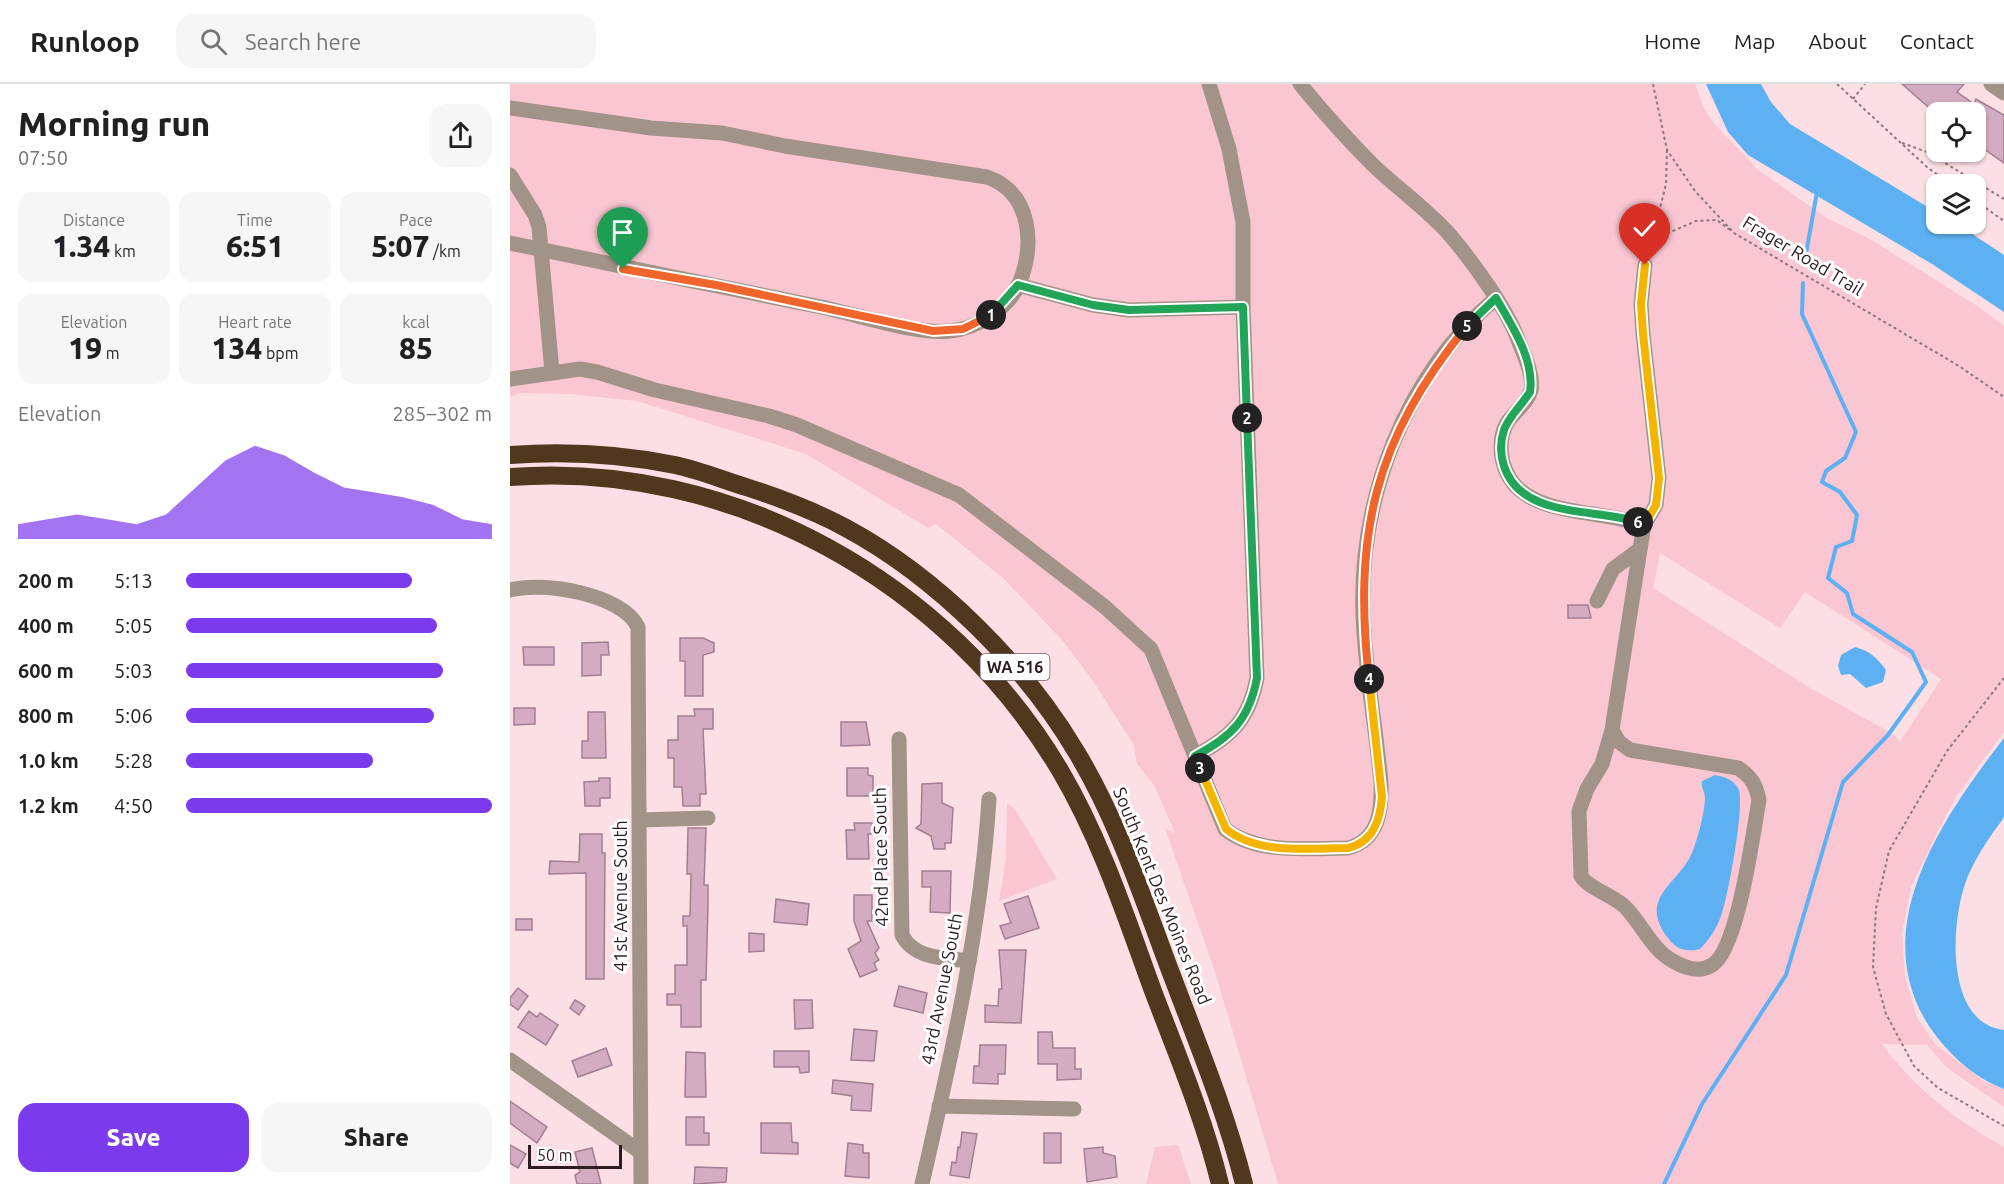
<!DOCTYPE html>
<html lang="en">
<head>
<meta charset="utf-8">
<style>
	:root { --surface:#fff; --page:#f6f6f6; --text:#202124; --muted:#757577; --line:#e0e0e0; --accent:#7c3aed }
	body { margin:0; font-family:Ubuntu,sans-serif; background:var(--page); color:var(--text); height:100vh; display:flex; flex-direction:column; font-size:22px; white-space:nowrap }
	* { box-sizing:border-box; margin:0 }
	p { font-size:20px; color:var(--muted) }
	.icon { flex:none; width:33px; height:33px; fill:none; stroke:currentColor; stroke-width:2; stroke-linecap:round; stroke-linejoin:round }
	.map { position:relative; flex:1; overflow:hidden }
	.drawer { display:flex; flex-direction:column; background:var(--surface); width:510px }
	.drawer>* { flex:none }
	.tools { position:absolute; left:1416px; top:18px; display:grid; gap:12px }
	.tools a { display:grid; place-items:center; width:60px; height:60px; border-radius:12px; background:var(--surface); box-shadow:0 2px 4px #0004; font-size:30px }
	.scale { position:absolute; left:18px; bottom:15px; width:94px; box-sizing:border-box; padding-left:6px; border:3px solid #2c1b1f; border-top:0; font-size:16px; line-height:21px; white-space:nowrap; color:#2c1b1f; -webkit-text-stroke:4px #fff; paint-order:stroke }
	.pin { position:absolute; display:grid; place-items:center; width:51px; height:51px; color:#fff; margin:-62px -26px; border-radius:50% 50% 50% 0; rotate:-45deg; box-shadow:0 0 6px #0007 }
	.pin .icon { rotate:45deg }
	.km { position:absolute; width:30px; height:30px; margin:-15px; border-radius:50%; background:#222; color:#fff; font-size:16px; line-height:30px; text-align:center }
	.round { display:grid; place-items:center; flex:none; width:63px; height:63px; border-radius:18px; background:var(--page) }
	.headline { display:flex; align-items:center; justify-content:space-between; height:102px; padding:0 18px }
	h1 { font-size:33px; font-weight:800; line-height:45px }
	.metrics { display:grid; grid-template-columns:repeat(3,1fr); gap:9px; height:102px; padding:6px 18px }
	.metrics div { display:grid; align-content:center; border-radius:15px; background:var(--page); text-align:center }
	.metrics b { font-size:30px; font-weight:800 }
	.metrics small { font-size:16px; font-weight:400 }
	.metrics p { font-size:16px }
	.chart { height:168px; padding:12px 18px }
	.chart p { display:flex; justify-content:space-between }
	.chart svg { width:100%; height:108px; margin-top:6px; fill:var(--accent); opacity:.7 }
	.button { display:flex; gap:12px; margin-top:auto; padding:12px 18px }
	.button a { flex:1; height:69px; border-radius:18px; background:var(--accent); color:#fff; font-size:24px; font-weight:800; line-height:69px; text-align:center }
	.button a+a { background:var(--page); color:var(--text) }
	ul { padding:0 18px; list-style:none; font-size:20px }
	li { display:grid; grid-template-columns:96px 72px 1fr; align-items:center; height:45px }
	li i { height:15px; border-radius:8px; background:var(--accent) }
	header { display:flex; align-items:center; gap:36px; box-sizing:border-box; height:84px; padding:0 30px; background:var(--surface); border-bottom:2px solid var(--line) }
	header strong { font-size:28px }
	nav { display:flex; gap:33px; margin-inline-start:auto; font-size:21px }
	.search { width:420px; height:54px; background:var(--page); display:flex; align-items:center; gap:15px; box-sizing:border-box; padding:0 21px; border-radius:18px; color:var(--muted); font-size:22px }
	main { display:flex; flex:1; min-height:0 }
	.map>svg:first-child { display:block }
	.green { fill:#fac6d1; fill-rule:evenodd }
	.water { fill:#5db1f3 }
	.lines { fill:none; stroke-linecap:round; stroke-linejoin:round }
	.stream { stroke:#5db1f3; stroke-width:4 }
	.building { fill:#d4acc2; stroke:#a37e92; stroke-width:1.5 }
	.path { stroke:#8d777b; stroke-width:2; stroke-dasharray:3 3; stroke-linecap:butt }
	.minor { stroke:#a19387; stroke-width:15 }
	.highway { stroke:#51371d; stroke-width:18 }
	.split-1-casing { stroke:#fff; stroke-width:12 }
	.split-2-casing { stroke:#fff; stroke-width:12 }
	.split-3-casing { stroke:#fff; stroke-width:12 }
	.split-4-casing { stroke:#fff; stroke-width:12 }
	.split-5-casing { stroke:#fff; stroke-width:12 }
	.split-6-casing { stroke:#fff; stroke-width:12 }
	.split-7-casing { stroke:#fff; stroke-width:12 }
	.split-1 { stroke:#f0652b; stroke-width:8 }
	.split-2 { stroke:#22a559; stroke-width:8 }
	.split-3 { stroke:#22a559; stroke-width:8 }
	.split-4 { stroke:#f5b400; stroke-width:8 }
	.split-5 { stroke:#f0652b; stroke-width:8 }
	.split-6 { stroke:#22a559; stroke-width:8 }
	.split-7 { stroke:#f5b400; stroke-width:8 }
	.labels { text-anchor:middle; stroke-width:6; stroke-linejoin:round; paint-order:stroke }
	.shield { fill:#fff; stroke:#6b5f62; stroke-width:1.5 }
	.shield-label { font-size:16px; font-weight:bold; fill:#2c1b1f }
	.street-label { font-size:18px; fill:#2c1b1f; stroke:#fff }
</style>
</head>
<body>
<header>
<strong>Runloop</strong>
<div class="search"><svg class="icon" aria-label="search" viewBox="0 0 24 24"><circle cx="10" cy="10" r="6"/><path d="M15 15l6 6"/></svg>Search here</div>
<nav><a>Home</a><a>Map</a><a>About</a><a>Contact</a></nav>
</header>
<main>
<section class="drawer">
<div class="headline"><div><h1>Morning run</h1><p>07:50</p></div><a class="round"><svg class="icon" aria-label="share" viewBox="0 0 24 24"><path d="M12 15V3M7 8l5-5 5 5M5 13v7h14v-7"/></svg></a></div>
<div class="metrics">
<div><p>Distance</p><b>1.34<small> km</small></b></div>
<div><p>Time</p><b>6:51</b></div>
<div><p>Pace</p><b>5:07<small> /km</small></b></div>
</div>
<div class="metrics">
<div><p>Elevation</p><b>19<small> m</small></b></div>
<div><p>Heart rate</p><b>134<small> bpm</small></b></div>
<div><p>kcal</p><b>85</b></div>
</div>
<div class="chart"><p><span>Elevation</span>285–302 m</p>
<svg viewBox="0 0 160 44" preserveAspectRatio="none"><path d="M0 44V38L10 36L20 34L30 36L40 38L50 34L60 23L70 12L80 6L90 10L100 17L110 23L120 25L130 27L140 30L150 36L160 38V44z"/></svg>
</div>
<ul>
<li><b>200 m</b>5:13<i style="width:74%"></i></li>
<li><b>400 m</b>5:05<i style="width:82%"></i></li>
<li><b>600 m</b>5:03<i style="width:84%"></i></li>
<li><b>800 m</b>5:06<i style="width:81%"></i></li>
<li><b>1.0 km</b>5:28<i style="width:61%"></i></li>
<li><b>1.2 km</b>4:50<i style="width:100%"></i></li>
</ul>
<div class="button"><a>Save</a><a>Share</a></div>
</section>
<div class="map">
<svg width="1494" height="1100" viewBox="0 0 1494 1100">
	<rect width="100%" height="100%" fill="#fcdfe4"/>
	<g class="green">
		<path d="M0,0H1185L1194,24L1203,38L1248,86L1317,134L1360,155L1469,223L1494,242V648L1447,711L1434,735L1401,803L1392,849L1395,892L1407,934L1426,961L1475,998L1494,1005V1023L1436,983L1417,961L1372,960C1406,1006 1445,1035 1494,1063V1100H768L705,888L655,744L665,749L644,701L627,680L624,661L581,594L552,556L494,495L426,440L418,444L296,370L127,317L60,310L11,309L0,313ZM1150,469L1270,544L1295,508L1431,595L1390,658L1383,650L1300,604L1143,504Z"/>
		<polygon points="497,719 505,725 547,795 489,817 496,774"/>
		<polygon points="668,1061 681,1100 636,1100 645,1063"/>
	</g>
	<g class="water">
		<polygon points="1196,0 1251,0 1261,18 1280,40 1426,128 1426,140 1447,140 1494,171 1494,228 1422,180 1238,71 1218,48"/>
		<path d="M1345,563C1360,567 1367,574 1376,586L1373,598L1356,604L1340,590L1331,591L1328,582L1331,571Z"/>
		<path d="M1494,654C1494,669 1494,720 1494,732C1492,737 1487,743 1484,747C1473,763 1461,782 1455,800C1441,841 1435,939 1494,946V1005C1463,993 1438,970 1419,942C1355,843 1434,732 1494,654Z"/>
		<path d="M1205,691C1214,693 1223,695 1228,704C1236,717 1218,812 1212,829C1208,842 1200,855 1190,865C1176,868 1167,866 1158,854C1127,813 1169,800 1182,769C1188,754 1194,731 1195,715C1195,708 1191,703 1192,697Z"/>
	</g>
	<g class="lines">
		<g class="stream">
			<polyline points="1294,181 1307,108"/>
			<polyline points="1154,1100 1192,1020 1276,891 1333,698 1378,651 1416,598 1402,568 1343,530 1337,509 1318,494 1326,463 1342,457 1347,431 1330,408 1312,398 1316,387 1335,374 1346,348 1292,230 1293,199"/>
		</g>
	</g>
	<g class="building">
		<polygon points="1392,0 1454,0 1447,8 1464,20 1466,15 1494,31 1494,79 1466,59 1466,28 1424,28"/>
		<polygon points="1058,521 1078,521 1081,534 1058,534"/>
		<polygon points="170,554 193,554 204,559 204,568 193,571 193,612 175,612 175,577 170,577"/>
		<polygon points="98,558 99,571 91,571 91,591 72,592 72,559"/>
		<polygon points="13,563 44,563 44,581 14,581"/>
		<polygon points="4,624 25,624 25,640 4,641"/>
		<polygon points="184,625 203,625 203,645 193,645 196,710 190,710 190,722 173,722 172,703 164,703 164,674 158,674 158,656 168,656 168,632 185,632"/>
		<polygon points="78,628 95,628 96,674 72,674 72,657 78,657"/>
		<polygon points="331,638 356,638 360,661 331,662"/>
		<polygon points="337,684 358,684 358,691 363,692 363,712 337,712"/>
		<polygon points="89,694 100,694 100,714 90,714 90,722 75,722 74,698 89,697"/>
		<polygon points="432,699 432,719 443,724 441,759 435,759 435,765 424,765 421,752 406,744 411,740 412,700"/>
		<polygon points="344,739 362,739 362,750 358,750 359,775 337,775 336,746 345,746"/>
		<polygon points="178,744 196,744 194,801 198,801 198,820 196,896 191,896 191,943 171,943 171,921 157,921 157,910 165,910 165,881 177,881 177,842 173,842 173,832 180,832 181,790 177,790"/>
		<polygon points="70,750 92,750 92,769 95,769 94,895 76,895 76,789 39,790 40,777 69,778"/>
		<polygon points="412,787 441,787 440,829 420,828 421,803 412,803"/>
		<polygon points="344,811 362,811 362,837 357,837 369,864 365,869 369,876 364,879 367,886 350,893 338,865 351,857 344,837"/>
		<polygon points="518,812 529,844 495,855 490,842 501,839 494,820"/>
		<polygon points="266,815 299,820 297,841 264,838"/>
		<rect x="6" y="835" width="16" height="11"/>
		<polygon points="239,849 254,850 254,867 239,868"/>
		<polygon points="489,866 516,866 511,939 475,938 475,921 488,922 489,905 492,905"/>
		<polygon points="389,902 417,909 413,929 384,922"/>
		<polygon points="8,904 18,912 8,926 0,920 0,914"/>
		<polygon points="65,916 75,922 69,931 60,924"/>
		<polygon points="284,916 302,916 303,944 285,945"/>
		<polygon points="19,927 27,933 30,929 48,941 36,961 8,943"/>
		<polygon points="344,945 367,947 364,977 341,976"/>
		<polygon points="528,948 542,948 543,964 565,964 565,985 571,985 571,995 547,996 547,980 528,980"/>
		<polygon points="470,961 496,961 495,990 488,990 488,1000 463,999 464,982 469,982"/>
		<polygon points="96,964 102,981 68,993 62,977"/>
		<polygon points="264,967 299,967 299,988 290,989 289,983 264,983"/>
		<polygon points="176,968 195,969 196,1013 175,1013"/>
		<polygon points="323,996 363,1000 361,1027 341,1026 342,1012 322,1009"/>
		<polygon points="0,1017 37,1043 27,1059 0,1039"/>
		<polygon points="176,1033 194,1033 194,1049 199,1049 199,1061 176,1061"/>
		<polygon points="251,1039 281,1039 282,1058 288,1059 288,1070 251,1069"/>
		<polygon points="452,1048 467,1050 459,1094 440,1091 442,1078 446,1079 448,1063 450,1064"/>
		<rect x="534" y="1049" width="17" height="30"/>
		<polygon points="338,1059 353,1061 353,1069 359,1069 359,1094 335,1092"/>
		<polygon points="0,1061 16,1070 8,1084 0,1079"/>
		<polygon points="593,1063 593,1069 605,1072 607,1093 577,1098 574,1065"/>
		<polygon points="82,1064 91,1100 67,1100 65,1091 70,1088 65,1068"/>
		<polygon points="185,1083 217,1084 216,1098 184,1100"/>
	</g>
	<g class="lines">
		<g class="path">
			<polyline points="1143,0 1157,66 1185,107 1224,149 1449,282 1494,313"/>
			<polyline points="1327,0 1418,84 1441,100"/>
			<polyline points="1343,15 1355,0"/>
			<polyline points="1392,59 1417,68 1494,115"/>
			<polyline points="1466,117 1494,137"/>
			<polyline points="1141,166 1149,153 1186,137 1207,136 1220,146"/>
			<polyline points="1139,169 1156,100 1157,66"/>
			<polyline points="1494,594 1437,667 1379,767 1366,824 1363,883 1376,930 1404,982 1428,1004 1494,1042"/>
		</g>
		<g class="minor">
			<path d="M790,0C813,28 837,55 863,81C888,105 917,125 940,151C962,177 998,226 1009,258C1014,272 1024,291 1021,306C1018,319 1004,328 997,339C987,357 990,382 1003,399C1031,433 1094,426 1134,441"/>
			<polyline points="1481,0 1494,9"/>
			<path d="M0,24L141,44L212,49L275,62L477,93C522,109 525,161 509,200C498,225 466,245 440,247C406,251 346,230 311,223C207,202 104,181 0,159"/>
			<polyline points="0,91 25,131 29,143 42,288"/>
			<polyline points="508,201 583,221 619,226 733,223"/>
			<path d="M0,295L70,285L87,288L145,306L259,332L287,341L449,411L595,523L641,565L715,745C748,771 799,764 838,764C869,756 872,726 871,699C866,643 855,587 853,531C849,413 895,292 986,214"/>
			<path d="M0,506C33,497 112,510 128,543L131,1100"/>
			<polyline points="1087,517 1103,485 1130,465 1134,441 1146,421 1149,394 1133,250 1131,220 1135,181"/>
			<path d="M1102,646L1092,680L1077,705L1069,727L1071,792C1078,805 1107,812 1118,826C1133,843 1143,866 1163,877C1175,884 1190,889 1202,881C1228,866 1243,749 1249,716C1246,701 1241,692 1228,684L1120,666L1109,658L1102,646L1130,465"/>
			<path d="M389,655L392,851C404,875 435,874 459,877"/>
			<path d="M685,672C721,653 739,636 747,594L733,223V138L719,65L699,0"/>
			<polyline points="130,736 198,734"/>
			<polyline points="0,976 129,1067"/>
			<polyline points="429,1022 564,1025"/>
			<path d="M412,1100C441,973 471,845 479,715"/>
		</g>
		<g class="highway">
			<path d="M0,371C55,367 110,370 165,381C189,386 213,396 236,403C270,414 305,427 336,444C427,493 515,581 567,669C608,737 633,815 661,889C687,958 716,1028 734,1100"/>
			<path d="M0,393C222,376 439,498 551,688C591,756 616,833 643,907C667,970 694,1034 710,1100"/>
		</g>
	</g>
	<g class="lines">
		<g class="split-1-casing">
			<polyline id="split-1" points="113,185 206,201 423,247 453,245 481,231"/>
		</g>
		<g class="split-2-casing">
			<polyline id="split-2" points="481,231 508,201 583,221 619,226 733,223 737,334"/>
		</g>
		<g class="split-3-casing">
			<path id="split-3" d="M690,684L685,672C721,653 739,636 747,594L737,334"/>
		</g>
		<g class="split-4-casing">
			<path id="split-4" d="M690,684L716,745C748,771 799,764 838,764C863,758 870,737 872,713L859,595"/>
		</g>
		<g class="split-5-casing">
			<path id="split-5" d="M859,595C843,450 864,356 957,242"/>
		</g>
		<g class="split-6-casing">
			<path id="split-6" d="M957,242L986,214C1001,240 1025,276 1020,308C1012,321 999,332 994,346C990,358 990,370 994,382C1011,435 1086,424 1128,438"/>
		</g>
		<g class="split-7-casing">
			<polyline id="split-7" points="1128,438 1134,441 1146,421 1149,394 1133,250 1131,220 1135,181"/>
		</g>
		<use href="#split-1" class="split-1"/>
		<use href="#split-2" class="split-2"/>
		<use href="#split-3" class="split-3"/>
		<use href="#split-4" class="split-4"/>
		<use href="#split-5" class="split-5"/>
		<use href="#split-6" class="split-6"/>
		<use href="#split-7" class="split-7"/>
	</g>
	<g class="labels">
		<rect class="shield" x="470.5" y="570" width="69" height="26" rx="4.5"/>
		<g class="shield-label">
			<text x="505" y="589">WA 516</text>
		</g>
		<g class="street-label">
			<text transform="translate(1293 172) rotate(31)" y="6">Frager Road Trail</text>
			<text transform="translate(371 773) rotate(-91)" y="6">42nd Place South</text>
			<text transform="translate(111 812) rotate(-90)" y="6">41st Avenue South</text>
			<text transform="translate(652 812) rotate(68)" y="6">South Kent Des Moines Road</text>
			<text transform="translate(432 905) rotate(-79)" y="6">43rd Avenue South</text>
		</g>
	</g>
</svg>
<div class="tools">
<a><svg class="icon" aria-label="locate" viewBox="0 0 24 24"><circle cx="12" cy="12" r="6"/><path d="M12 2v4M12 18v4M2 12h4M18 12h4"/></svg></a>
<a><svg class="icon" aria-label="layers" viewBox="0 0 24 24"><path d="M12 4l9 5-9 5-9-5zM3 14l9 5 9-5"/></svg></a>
</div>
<div class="scale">50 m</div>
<div class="pin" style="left:113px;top:185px;background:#1e9e55"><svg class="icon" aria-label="arrive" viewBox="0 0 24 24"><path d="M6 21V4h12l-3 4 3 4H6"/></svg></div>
<div class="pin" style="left:1135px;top:181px;background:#d93025"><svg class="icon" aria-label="check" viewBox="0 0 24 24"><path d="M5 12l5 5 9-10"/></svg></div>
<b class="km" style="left:481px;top:231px">1</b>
<b class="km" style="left:737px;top:334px">2</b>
<b class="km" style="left:690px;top:684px">3</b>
<b class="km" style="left:859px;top:595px">4</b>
<b class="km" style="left:957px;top:242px">5</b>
<b class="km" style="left:1128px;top:438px">6</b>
</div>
</main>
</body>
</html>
